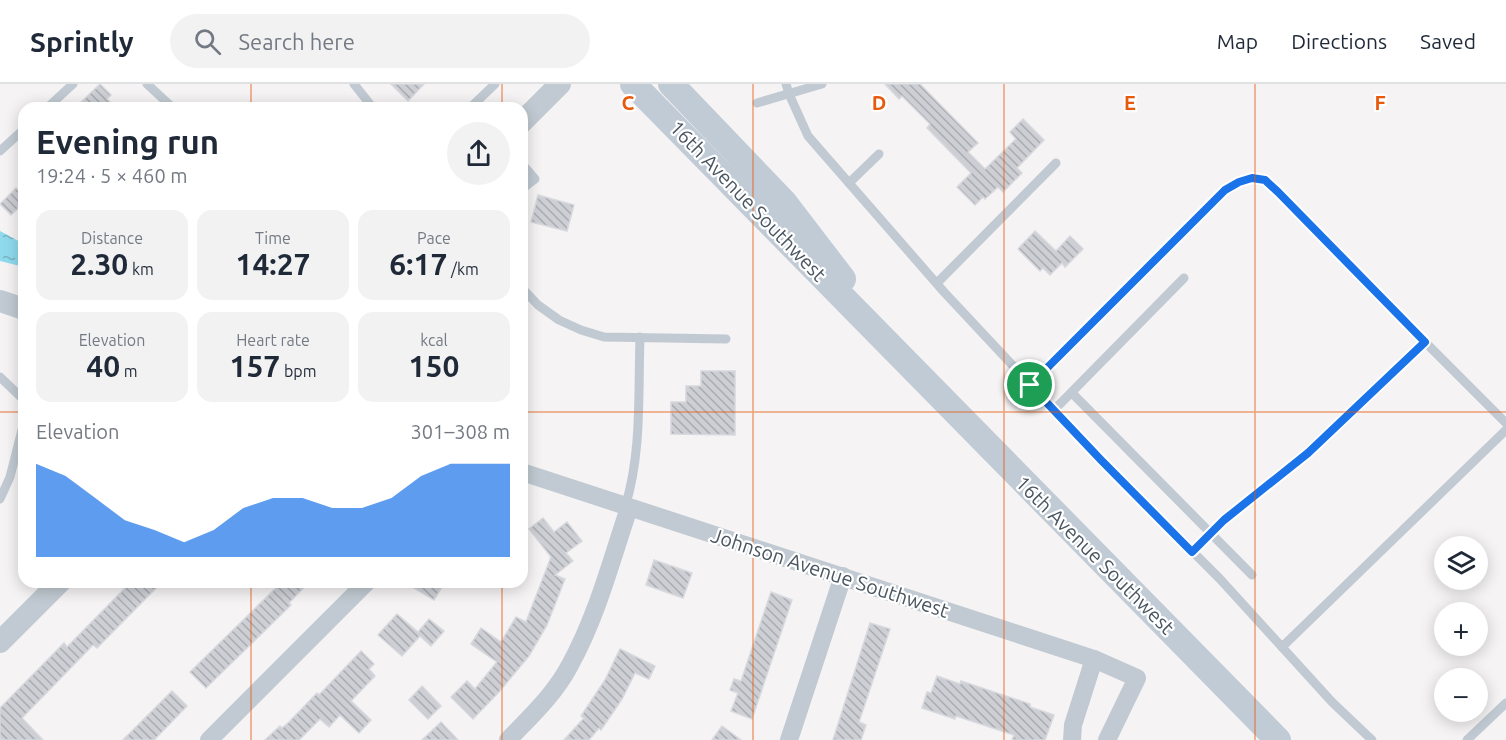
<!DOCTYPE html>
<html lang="en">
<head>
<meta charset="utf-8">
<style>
	:root { --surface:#fff; --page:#f2f2f3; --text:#1f2937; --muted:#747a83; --line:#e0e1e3; --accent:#1a73e8 }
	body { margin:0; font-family:Ubuntu,sans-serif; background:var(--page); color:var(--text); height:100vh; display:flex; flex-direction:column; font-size:22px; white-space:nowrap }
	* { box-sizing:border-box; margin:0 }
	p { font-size:20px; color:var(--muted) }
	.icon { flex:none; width:33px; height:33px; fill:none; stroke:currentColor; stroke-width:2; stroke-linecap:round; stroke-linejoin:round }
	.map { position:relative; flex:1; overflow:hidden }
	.sheet { position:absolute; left:18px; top:18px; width:510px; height:486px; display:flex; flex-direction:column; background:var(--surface); border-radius:18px; box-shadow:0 3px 15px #0003 }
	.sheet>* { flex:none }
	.tools { position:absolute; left:1434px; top:452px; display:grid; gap:12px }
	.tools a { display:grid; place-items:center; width:54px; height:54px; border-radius:50%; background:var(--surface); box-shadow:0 3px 15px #0003; font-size:30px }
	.pin { position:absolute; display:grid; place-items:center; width:51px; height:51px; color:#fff; margin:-26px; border:3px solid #fff; border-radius:50%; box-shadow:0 2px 6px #0007 }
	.round { display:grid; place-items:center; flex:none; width:63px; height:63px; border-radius:32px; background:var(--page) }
	.overview { display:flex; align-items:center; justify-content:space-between; height:102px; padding:0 18px }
	h1 { font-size:33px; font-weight:700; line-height:45px }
	.figures { display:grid; grid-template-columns:repeat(3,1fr); gap:9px; height:102px; padding:6px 18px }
	.figures div { display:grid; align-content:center; border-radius:15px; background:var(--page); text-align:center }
	.figures b { font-size:30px; font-weight:700 }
	.figures small { font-size:16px; font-weight:400 }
	.figures p { font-size:16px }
	.chart { height:168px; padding:12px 18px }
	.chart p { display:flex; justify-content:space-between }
	.chart svg { width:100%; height:108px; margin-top:6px; fill:var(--accent); opacity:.7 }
	header { display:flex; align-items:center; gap:36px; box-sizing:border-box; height:84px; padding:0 30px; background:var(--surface); border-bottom:2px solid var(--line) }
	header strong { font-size:28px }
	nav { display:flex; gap:33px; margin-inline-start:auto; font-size:21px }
	.search { width:420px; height:54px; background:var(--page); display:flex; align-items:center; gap:15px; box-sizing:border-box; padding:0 21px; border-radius:33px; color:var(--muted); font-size:22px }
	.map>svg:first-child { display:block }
	.water { fill:url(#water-ripples) }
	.building { fill:url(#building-back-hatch); stroke:#d7d9de; stroke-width:1.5 }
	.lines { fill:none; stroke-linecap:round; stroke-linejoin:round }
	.service { stroke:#c1cad2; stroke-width:9 }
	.minor { stroke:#c1cad2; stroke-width:18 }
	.tertiary { stroke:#c1cad2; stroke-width:22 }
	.secondary { stroke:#c1cbd6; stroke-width:26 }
	.route-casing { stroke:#fff; stroke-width:12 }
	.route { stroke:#1a73e8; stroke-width:8 }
	.grid { fill:none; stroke:#e8590c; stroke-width:1.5; stroke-opacity:0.55 }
	.labels { text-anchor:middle; stroke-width:4.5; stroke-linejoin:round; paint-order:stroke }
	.street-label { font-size:20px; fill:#4a5661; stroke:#fff }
	.grid-label { font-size:20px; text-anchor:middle; font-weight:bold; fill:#e8590c; stroke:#fff; stroke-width:4.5; stroke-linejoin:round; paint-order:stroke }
</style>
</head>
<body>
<header>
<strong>Sprintly</strong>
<div class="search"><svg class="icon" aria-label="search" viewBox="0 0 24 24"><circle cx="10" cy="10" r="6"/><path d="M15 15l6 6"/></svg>Search here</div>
<nav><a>Map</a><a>Directions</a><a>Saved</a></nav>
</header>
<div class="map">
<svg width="1506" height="656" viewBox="0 0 1506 656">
	<defs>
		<pattern id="water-ripples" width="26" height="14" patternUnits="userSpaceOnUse" patternTransform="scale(1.5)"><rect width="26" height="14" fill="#90daee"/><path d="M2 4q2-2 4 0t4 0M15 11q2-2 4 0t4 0" fill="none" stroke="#78b4c4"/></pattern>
		<pattern id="building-back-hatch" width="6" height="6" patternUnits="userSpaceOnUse" patternTransform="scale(1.5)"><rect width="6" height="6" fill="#cdcfd5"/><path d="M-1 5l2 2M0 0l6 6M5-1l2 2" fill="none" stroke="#a8abb0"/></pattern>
	</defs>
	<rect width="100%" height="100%" fill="#f5f3f3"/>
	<polygon class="water" points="0,147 24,160 24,183 0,177"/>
	<g class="building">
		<polygon points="100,0 111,11 107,15 116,24 75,24"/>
		<polygon points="391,0 424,0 408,17"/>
		<polygon points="885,0 920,0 978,59 968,68 985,85 1016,55 1010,48 1023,35 1044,56 1017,84 1022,89 1003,108 998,103 985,115 983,113 975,121 957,103 971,89 927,44 930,40 902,12 899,15"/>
		<polygon points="16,104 24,112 24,119 11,131 0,120"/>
		<polygon points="538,111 574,121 567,147 531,138"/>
		<polygon points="1035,147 1056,167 1070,152 1083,165 1065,183 1062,179 1050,191 1043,184 1040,187 1018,165"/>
		<polygon points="701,287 735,287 735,351 671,350 671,318 686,318 686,302 701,302"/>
		<polygon points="543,434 554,448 567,438 582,457 566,469 573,477 555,491 565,495 547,541 529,572 499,608 473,635 451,613 467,597 475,605 497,578 471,560 481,544 501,558 516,533 526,538 551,473 529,445"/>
		<polygon points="654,476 692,489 683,514 646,501"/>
		<polygon points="131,498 162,498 97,564 93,561 22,634 43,656 0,656 0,624 64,559 67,563"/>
		<polygon points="282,498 309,498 289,519 291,521 206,604 190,588"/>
		<polygon points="404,498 445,498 434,516"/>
		<polygon points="771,508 792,516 752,635 731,627 738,609 730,606 734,595 741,597"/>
		<polygon points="397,530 418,548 429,535 444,547 431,562 420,552 402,572 378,551"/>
		<polygon points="870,539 890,545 859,638 866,641 861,656 833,656"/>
		<polygon points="620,565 655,582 649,595 635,589 622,615 601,646 599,644 589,656 564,656 584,634 581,632 605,596"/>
		<polygon points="361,567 374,580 369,585 375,592 351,617 371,636 359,649 340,631 329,643 320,635 299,656 265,656 280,642 282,644 289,638 317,609 319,611"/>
		<polygon points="937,592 960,600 961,597 1030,620 1030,623 1054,631 1045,656 1012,656 1014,651 956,632 955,635 922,624 927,608 931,609"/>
		<polygon points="422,602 441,622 428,635 409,616"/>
		<polygon points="172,607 187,622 154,656 123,656"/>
		<polygon points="441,638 458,656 422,656"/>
		<polygon points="722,642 741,656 712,656"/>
	</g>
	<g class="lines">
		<g class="service">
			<polyline points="147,0 173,24"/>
			<polyline points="354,0 373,24"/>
			<polyline points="786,0 789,10 808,52 944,208 1101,376 1220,495 1332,618 1372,656"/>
			<polyline points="757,19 822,0"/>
			<polyline points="47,24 73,0"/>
			<polyline points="470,24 495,0"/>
			<polyline points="0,67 24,45"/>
			<polyline points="522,80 535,95 522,105"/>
			<polyline points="849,99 879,70"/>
			<polyline points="937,199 1056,79"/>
			<polyline points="522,204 538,221 559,236 581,246 604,253 726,255"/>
			<polyline points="1425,258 1506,339"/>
			<polyline points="0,293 24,316"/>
			<path d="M1031,301L1225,106C1248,92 1257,88 1278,108L1425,258L1308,369L1224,436L1192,468"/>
			<polyline points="1072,309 1252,491"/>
			<polyline points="1054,326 1184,194"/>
			<polyline points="0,415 10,393 24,338"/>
			<path d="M625,423C642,369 638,310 640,253"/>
			<polyline points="1282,563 1506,346"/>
			<polyline points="1467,656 1506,619"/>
		</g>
		<g class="minor">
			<polyline points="522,388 1094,575 1137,594 1107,656"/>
			<polyline points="209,656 367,498"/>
			<path d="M508,656C530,633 555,610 570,581C597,532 611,477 629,424"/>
			<polyline points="789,656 843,492"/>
			<polyline points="1072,656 1073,641 1094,575"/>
		</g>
		<g class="tertiary">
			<polyline points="522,38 560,0"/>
			<polyline points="0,217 24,225"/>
			<polyline points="0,558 60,498"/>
		</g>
		<g class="secondary">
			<polyline points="633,0 1278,656"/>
			<polyline points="671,0 784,118 843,195"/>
		</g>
	</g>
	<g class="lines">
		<g class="route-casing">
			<polygon id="route" points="1252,94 1265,96 1278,108 1425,258 1308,369 1224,436 1192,468 1101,376 1030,301 1225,106 1239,98"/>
		</g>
		<use href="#route" class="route"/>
	</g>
	<path class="grid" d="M251,0V24M502,0V24M753,0V656M1004,0V656M1255,0V656M0,328H24M522,328H1506M251,498V656M502,498V656"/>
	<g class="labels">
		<g class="street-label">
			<text transform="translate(748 117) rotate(46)" y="7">16th Avenue Southwest</text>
			<text transform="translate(1095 471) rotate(45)" y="7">16th Avenue Southwest</text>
			<text transform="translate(830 489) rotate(18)" y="7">Johnson Avenue Southwest</text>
		</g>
	</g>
	<g class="grid-label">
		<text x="628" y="26">C</text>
		<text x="879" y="26">D</text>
		<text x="1130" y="26">E</text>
		<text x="1380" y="26">F</text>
	</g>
</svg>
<div class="tools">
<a><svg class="icon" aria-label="layers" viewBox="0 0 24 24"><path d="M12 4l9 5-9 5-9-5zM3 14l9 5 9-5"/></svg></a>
<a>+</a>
<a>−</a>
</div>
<div class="pin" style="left:1030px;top:301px;background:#1e9e55"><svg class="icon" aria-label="arrive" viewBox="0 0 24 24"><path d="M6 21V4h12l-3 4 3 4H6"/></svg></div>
<section class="sheet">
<div class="overview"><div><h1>Evening run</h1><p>19:24 · 5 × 460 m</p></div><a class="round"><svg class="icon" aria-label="share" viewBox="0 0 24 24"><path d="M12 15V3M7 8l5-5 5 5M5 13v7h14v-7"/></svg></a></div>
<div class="figures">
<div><p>Distance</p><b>2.30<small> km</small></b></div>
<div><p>Time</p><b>14:27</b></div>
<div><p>Pace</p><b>6:17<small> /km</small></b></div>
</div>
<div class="figures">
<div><p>Elevation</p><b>40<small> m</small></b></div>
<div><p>Heart rate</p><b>157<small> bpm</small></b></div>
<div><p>kcal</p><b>150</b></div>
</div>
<div class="chart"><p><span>Elevation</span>301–308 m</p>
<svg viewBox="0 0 160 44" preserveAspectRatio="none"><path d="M0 44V6L10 11L20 20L30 29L40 33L50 38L60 33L70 24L80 20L90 20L100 24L110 24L120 20L130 11L140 6L150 6L160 6V44z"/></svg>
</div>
</section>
</div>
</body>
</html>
